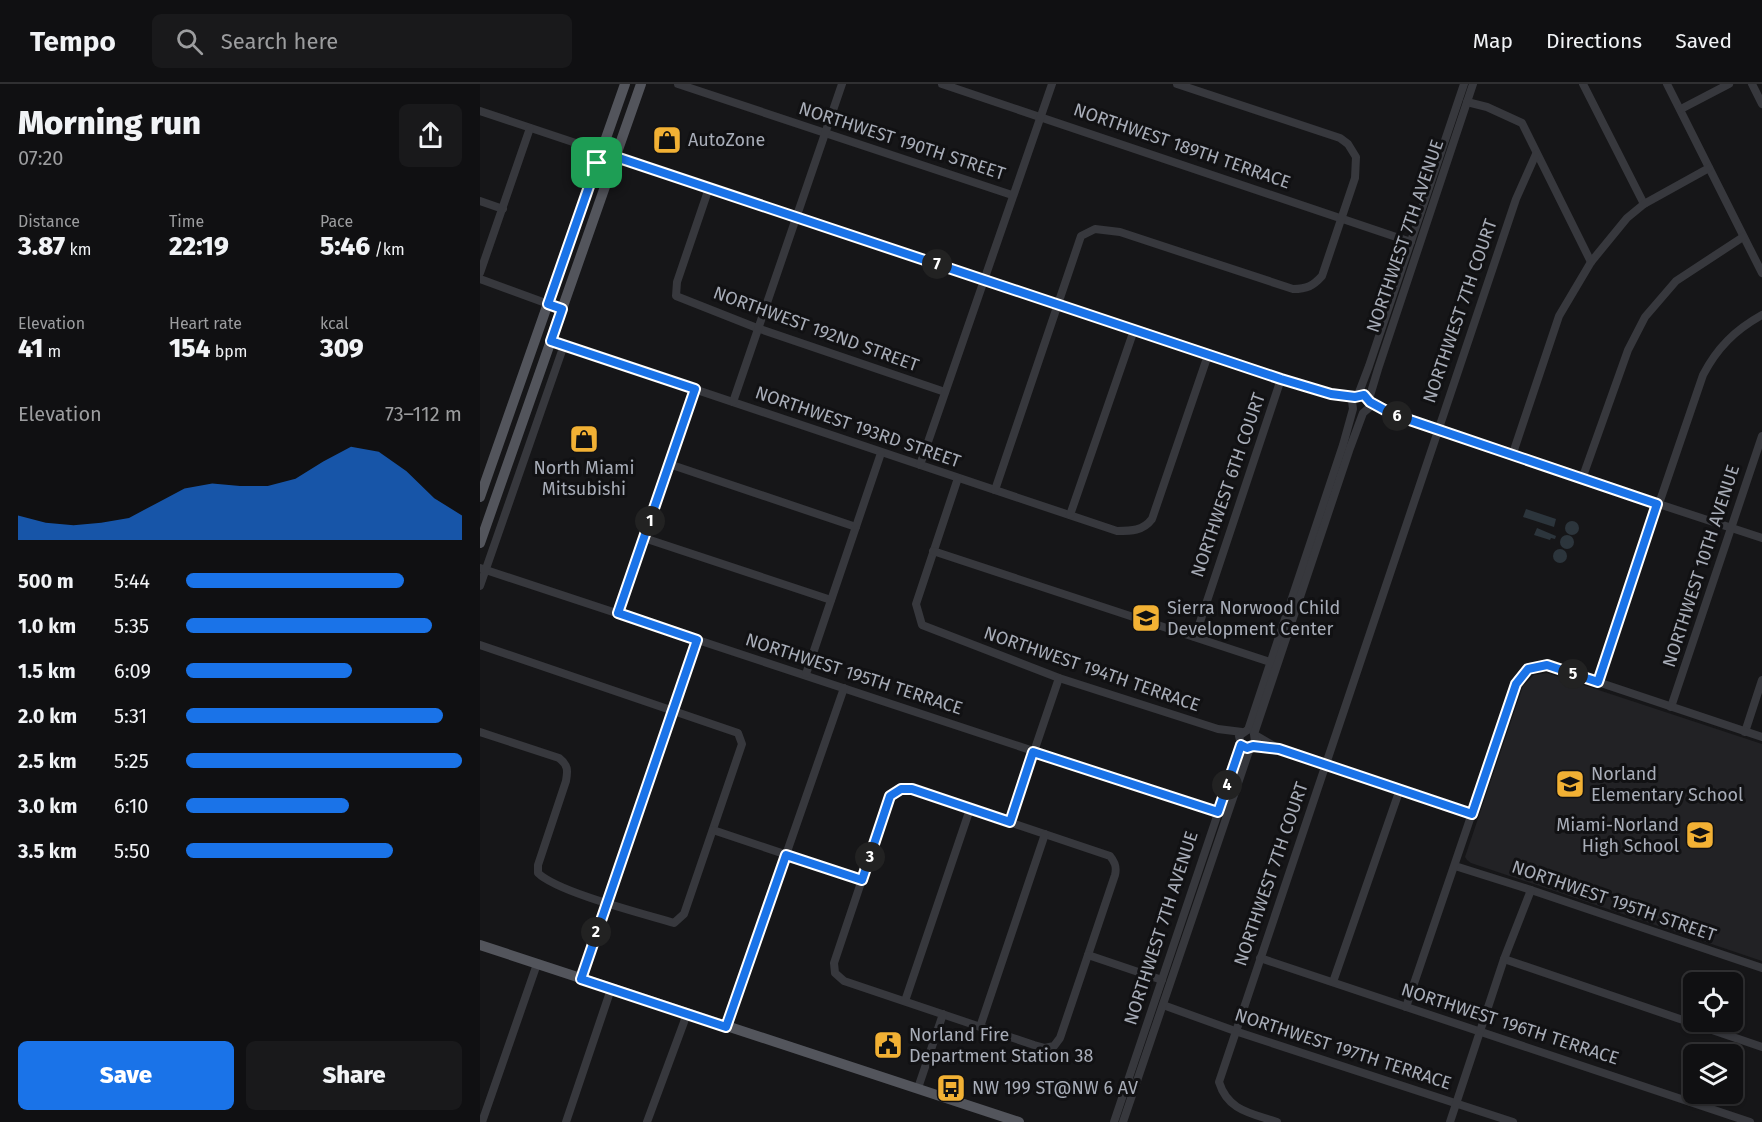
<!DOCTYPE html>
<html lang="en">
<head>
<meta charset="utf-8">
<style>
	:root { --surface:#101012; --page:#19191b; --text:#f1f3f6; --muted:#9c9d9f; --line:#303032; --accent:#1a73e8 }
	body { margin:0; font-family:"Fira Sans",sans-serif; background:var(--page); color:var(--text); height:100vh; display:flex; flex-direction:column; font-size:22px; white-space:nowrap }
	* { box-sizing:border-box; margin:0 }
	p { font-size:20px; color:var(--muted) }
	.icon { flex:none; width:33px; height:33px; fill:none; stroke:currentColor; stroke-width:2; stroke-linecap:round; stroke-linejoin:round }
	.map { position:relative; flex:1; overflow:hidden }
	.drawer { display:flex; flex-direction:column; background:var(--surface); width:480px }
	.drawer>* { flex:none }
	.fabs { position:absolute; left:1203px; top:888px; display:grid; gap:12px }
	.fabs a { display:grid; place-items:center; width:60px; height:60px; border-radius:9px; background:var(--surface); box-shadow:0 2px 4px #0004,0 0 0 2px var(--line); font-size:30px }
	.pin { position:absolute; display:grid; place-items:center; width:51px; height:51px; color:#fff; margin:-26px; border-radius:12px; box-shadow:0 3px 9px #0006 }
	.km { position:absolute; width:30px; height:30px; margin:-15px; border-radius:50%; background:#222; color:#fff; font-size:16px; line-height:30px; text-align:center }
	.round { display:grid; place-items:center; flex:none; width:63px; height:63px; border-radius:9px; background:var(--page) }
	.headline { display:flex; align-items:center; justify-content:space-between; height:102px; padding:0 18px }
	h1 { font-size:33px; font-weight:800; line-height:45px }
	.metrics { display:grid; grid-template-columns:repeat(3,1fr); gap:9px; height:102px; padding:6px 18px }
	.metrics div { display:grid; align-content:center }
	.metrics b { font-size:26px; font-weight:800 }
	.metrics small { font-size:16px; font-weight:400 }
	.metrics p { font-size:16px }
	.chart { height:168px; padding:12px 18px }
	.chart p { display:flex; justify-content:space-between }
	.chart svg { width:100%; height:108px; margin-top:6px; fill:var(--accent); opacity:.7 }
	.primary-button { display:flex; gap:12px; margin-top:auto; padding:12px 18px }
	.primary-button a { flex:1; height:69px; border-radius:9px; background:var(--accent); color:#fff; font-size:24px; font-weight:800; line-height:69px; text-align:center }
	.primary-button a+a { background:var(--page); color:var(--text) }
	ul { padding:0 18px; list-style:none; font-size:20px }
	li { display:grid; grid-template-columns:96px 72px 1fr; align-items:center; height:45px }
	li i { height:15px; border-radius:8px; background:var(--accent) }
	header { display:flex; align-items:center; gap:36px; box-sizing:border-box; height:84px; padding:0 30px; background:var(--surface); border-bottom:2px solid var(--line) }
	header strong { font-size:28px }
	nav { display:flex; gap:33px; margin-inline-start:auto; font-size:21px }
	.search { width:420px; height:54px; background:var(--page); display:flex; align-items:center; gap:15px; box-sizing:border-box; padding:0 21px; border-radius:9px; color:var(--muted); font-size:22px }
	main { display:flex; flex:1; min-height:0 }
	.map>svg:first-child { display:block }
	.built { fill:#222225 }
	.water { fill:#2c353c }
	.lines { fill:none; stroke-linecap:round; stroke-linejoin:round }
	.minor { stroke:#37383d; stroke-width:8 }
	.major { stroke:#53555c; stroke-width:10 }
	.route-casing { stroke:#fff; stroke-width:12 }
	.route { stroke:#1a73e8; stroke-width:8 }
	.labels { text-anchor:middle; stroke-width:6; stroke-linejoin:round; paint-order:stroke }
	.poi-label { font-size:18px; fill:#a8adb8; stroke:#111113; text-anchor:start }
	.street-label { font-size:18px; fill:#a8adb8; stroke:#111113 }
</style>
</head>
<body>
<header>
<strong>Tempo</strong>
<div class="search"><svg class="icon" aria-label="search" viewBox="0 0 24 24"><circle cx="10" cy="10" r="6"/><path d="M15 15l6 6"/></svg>Search here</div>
<nav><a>Map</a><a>Directions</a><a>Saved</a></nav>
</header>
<main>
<section class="drawer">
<div class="headline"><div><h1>Morning run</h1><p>07:20</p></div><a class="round"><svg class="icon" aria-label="share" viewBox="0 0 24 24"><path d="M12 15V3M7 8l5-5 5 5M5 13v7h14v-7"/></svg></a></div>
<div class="metrics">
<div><p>Distance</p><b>3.87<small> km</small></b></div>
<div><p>Time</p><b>22:19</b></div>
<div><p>Pace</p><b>5:46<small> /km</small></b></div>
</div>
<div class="metrics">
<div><p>Elevation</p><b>41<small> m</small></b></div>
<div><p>Heart rate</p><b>154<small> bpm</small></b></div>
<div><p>kcal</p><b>309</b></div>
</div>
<div class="chart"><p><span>Elevation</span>73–112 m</p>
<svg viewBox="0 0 160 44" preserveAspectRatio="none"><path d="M0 44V34L10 37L20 38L30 37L40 35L50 29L60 23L70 21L80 22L90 22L100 19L110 12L120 6L130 8L140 16L150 27L160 34V44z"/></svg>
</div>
<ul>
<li><b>500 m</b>5:44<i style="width:79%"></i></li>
<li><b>1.0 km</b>5:35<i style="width:89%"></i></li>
<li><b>1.5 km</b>6:09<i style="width:60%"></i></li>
<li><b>2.0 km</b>5:31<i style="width:93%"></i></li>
<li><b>2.5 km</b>5:25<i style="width:100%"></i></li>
<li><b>3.0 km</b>6:10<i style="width:59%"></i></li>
<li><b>3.5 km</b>5:50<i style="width:75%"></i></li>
</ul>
<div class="primary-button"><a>Save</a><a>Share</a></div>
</section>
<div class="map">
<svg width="1282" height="1038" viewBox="0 0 1282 1038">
	<rect width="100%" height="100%" fill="#161618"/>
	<polygon class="built" points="1067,589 1282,660 1282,877 991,779 987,776 985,773 1043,602 1054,591"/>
	<g class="water">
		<polygon points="1046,425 1076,435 1074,443 1043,433"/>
		<circle cx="1092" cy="444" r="7"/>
		<polygon points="1057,444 1076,452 1075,455 1071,454 1070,456 1054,451"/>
		<circle cx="1087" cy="458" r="7"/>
		<circle cx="1080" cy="472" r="7"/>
	</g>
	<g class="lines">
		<g class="minor">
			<polyline points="198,0 532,111"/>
			<polyline points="462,0 931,158"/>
			<polyline points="1103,0 1164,120"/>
			<polyline points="1187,0 1282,189"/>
			<polyline points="1272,0 1282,20"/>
			<polyline points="987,18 1007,23 1042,39 1111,178"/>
			<polyline points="1201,25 1249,0"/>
			<polyline points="0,27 801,295 851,310 875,313"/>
			<polyline points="229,104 197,198 196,212 277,244 465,308"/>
			<polyline points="0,117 23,125"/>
			<polyline points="0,189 50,44"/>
			<polyline points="0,195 82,225"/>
			<path d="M71,257L637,447C651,447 663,447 672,435L728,271"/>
			<polyline points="253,318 362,0"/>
			<polyline points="890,318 912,330 957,347 1282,454"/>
			<polyline points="1032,372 1079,232 1111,178 1147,134 1164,120 1229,84"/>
			<polyline points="189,380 376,443"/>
			<polyline points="440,381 572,0"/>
			<polyline points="478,394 436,520 442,541 579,594 738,645 762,648"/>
			<polyline points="1102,395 1148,266 1165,233 1196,197 1263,153"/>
			<path d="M515,406L601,152L615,145L640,148L813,205C827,205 833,202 842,192L875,94L876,73L868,60L860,54L697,0"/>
			<polyline points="590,431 654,246"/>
			<polyline points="164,454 351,516"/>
			<polyline points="453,467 790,578"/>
			<polyline points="0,484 738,728"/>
			<polyline points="0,502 84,261"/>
			<polyline points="138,529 215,305"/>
			<polyline points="715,553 801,295"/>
			<path d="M0,561L258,649L262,660L204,830L194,839C164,830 77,808 58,789V781L86,697C88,686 88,681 79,674L0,648"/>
			<polyline points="326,590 401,369"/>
			<path d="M1118,598L1223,291C1237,264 1255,246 1282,231"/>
			<polyline points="1191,623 1282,352"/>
			<polyline points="768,646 863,361 873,325 872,317 878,311 889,282 984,0"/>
			<polyline points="1265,648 1282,596"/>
			<polyline points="775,651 799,665 992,730"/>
			<path d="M421,705H431L630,772C635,778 637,783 635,791L580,954L574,962L565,964L554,961L364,897L355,889L354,879L410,712Z"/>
			<polyline points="530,738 579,594"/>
			<polyline points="233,746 382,796"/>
			<polyline points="975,782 1051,806 1282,884"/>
			<polyline points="608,871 682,896"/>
			<polyline points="780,874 1270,1038"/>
			<polyline points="1024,875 1282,963"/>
			<polyline points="101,895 217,556"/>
			<polyline points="853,898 920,705"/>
			<polyline points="425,917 490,725"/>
			<polyline points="683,921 755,947 1033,1038"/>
			<polyline points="926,923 1036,600 1048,585 1067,581 1282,653"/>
			<polyline points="246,943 364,604"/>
			<polyline points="500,943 565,750"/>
			<polyline points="438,1004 463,930"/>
			<polyline points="2,1038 57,880"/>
			<polyline points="86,1038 131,905"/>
			<polyline points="167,1038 207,930"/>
			<polyline points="634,1038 761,661 759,652 766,647"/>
			<polyline points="643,1038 770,664 775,658 774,650 870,364 883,329 890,323 889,315 898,285 993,0"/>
			<path d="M797,1038C771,1029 748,1027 739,998L1036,115L1056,70"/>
			<polyline points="970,1038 1024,875 1051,806"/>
		</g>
		<g class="major">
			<polyline points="0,413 145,0"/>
			<polyline points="0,459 161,0"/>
			<polyline points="0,861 539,1038"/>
		</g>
	</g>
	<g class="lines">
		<g class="route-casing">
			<polygon id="route" points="121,68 801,295 851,310 875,313 884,311 890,318 912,330 1177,420 1118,598 1067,581 1048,585 1036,600 992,730 799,665 773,662 767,664 761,661 738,728 553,668 530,738 432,705 421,705 410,712 382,796 306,771 246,943 101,895 217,556 138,529 215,305 71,257 82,225 68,220"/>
		</g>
		<use href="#route" class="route"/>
	</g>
	<defs>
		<g id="shop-square" transform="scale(1.5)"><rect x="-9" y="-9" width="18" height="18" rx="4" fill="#f2b134" stroke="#111113"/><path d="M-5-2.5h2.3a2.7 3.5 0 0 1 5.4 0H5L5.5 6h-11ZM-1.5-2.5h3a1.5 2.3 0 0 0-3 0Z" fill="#111"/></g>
		<g id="school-square" transform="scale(1.5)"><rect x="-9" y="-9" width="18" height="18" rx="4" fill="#f2b134" stroke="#111113"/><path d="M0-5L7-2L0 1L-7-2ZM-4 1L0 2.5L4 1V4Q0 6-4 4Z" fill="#111"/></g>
		<g id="civic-square" transform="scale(1.5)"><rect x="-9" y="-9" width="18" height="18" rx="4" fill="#f2b134" stroke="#111113"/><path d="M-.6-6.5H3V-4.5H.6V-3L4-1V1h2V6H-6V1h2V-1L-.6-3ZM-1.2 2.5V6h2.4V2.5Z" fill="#111"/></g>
		<g id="bus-square" transform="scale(1.5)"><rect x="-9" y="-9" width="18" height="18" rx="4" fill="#f2b134" stroke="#111113"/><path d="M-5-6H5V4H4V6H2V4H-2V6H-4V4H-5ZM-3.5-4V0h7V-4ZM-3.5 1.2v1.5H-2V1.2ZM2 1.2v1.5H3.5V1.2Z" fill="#111"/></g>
	</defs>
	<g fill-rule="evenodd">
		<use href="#shop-square" x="187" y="56"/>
		<use href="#shop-square" x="104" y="355"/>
		<use href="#school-square" x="666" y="534"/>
		<use href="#school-square" x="1090" y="700"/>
		<use href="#school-square" x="1220" y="751"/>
		<use href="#civic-square" x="408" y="961"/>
		<use href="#bus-square" x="471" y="1004"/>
	</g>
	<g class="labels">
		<g class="poi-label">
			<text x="208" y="62">AutoZone</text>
			<text x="104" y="390" text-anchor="middle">North Miami<tspan x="104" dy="21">Mitsubishi</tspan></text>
			<text x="687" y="530">Sierra Norwood Child<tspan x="687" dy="21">Development Center</tspan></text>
			<text x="1111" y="696">Norland<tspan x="1111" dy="21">Elementary School</tspan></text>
			<text x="1199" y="747" text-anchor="end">Miami-Norland<tspan x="1199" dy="21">High School</tspan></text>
			<text x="429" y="957">Norland Fire<tspan x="429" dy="21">Department Station 38</tspan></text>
			<text x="492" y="1010">NW 199 ST@NW 6 AV</text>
		</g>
		<g class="street-label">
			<text transform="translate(422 57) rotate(18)" y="6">NORTHWEST 190TH STREET</text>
			<text transform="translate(702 62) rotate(19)" y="6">NORTHWEST 189TH TERRACE</text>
			<text transform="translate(925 152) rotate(-71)" y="6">NORTHWEST 7TH AVENUE</text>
			<text transform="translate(980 227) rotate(-71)" y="6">NORTHWEST 7TH COURT</text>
			<text transform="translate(336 245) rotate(20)" y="6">NORTHWEST 192ND STREET</text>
			<text transform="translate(378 343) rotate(19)" y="6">NORTHWEST 193RD STREET</text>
			<text transform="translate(748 401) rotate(-71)" y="6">NORTHWEST 6TH COURT</text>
			<text transform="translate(1221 482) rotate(-72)" y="6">NORTHWEST 10TH AVENUE</text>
			<text transform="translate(612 585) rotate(19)" y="6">NORTHWEST 194TH TERRACE</text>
			<text transform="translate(374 590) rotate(18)" y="6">NORTHWEST 195TH TERRACE</text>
			<text transform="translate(791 790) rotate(-71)" y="6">NORTHWEST 7TH COURT</text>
			<text transform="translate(1134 817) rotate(19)" y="6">NORTHWEST 195TH STREET</text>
			<text transform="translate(681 844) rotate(-72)" y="6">NORTHWEST 7TH AVENUE</text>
			<text transform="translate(1030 940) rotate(18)" y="6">NORTHWEST 196TH TERRACE</text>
			<text transform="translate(863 965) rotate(18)" y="6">NORTHWEST 197TH TERRACE</text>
		</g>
	</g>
</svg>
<div class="fabs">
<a><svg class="icon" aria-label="locate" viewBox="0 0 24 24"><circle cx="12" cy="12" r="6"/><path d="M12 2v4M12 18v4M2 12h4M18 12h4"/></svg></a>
<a><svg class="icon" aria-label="layers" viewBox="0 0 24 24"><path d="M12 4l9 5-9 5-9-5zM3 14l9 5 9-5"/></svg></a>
</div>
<div class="pin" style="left:117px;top:79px;background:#1e9e55"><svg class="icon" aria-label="arrive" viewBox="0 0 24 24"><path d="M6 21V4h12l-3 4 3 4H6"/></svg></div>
<b class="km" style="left:170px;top:437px">1</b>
<b class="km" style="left:116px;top:848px">2</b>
<b class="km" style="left:390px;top:773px">3</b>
<b class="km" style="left:747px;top:701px">4</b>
<b class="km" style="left:1093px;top:590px">5</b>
<b class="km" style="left:917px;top:332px">6</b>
<b class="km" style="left:457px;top:180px">7</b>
</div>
</main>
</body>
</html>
